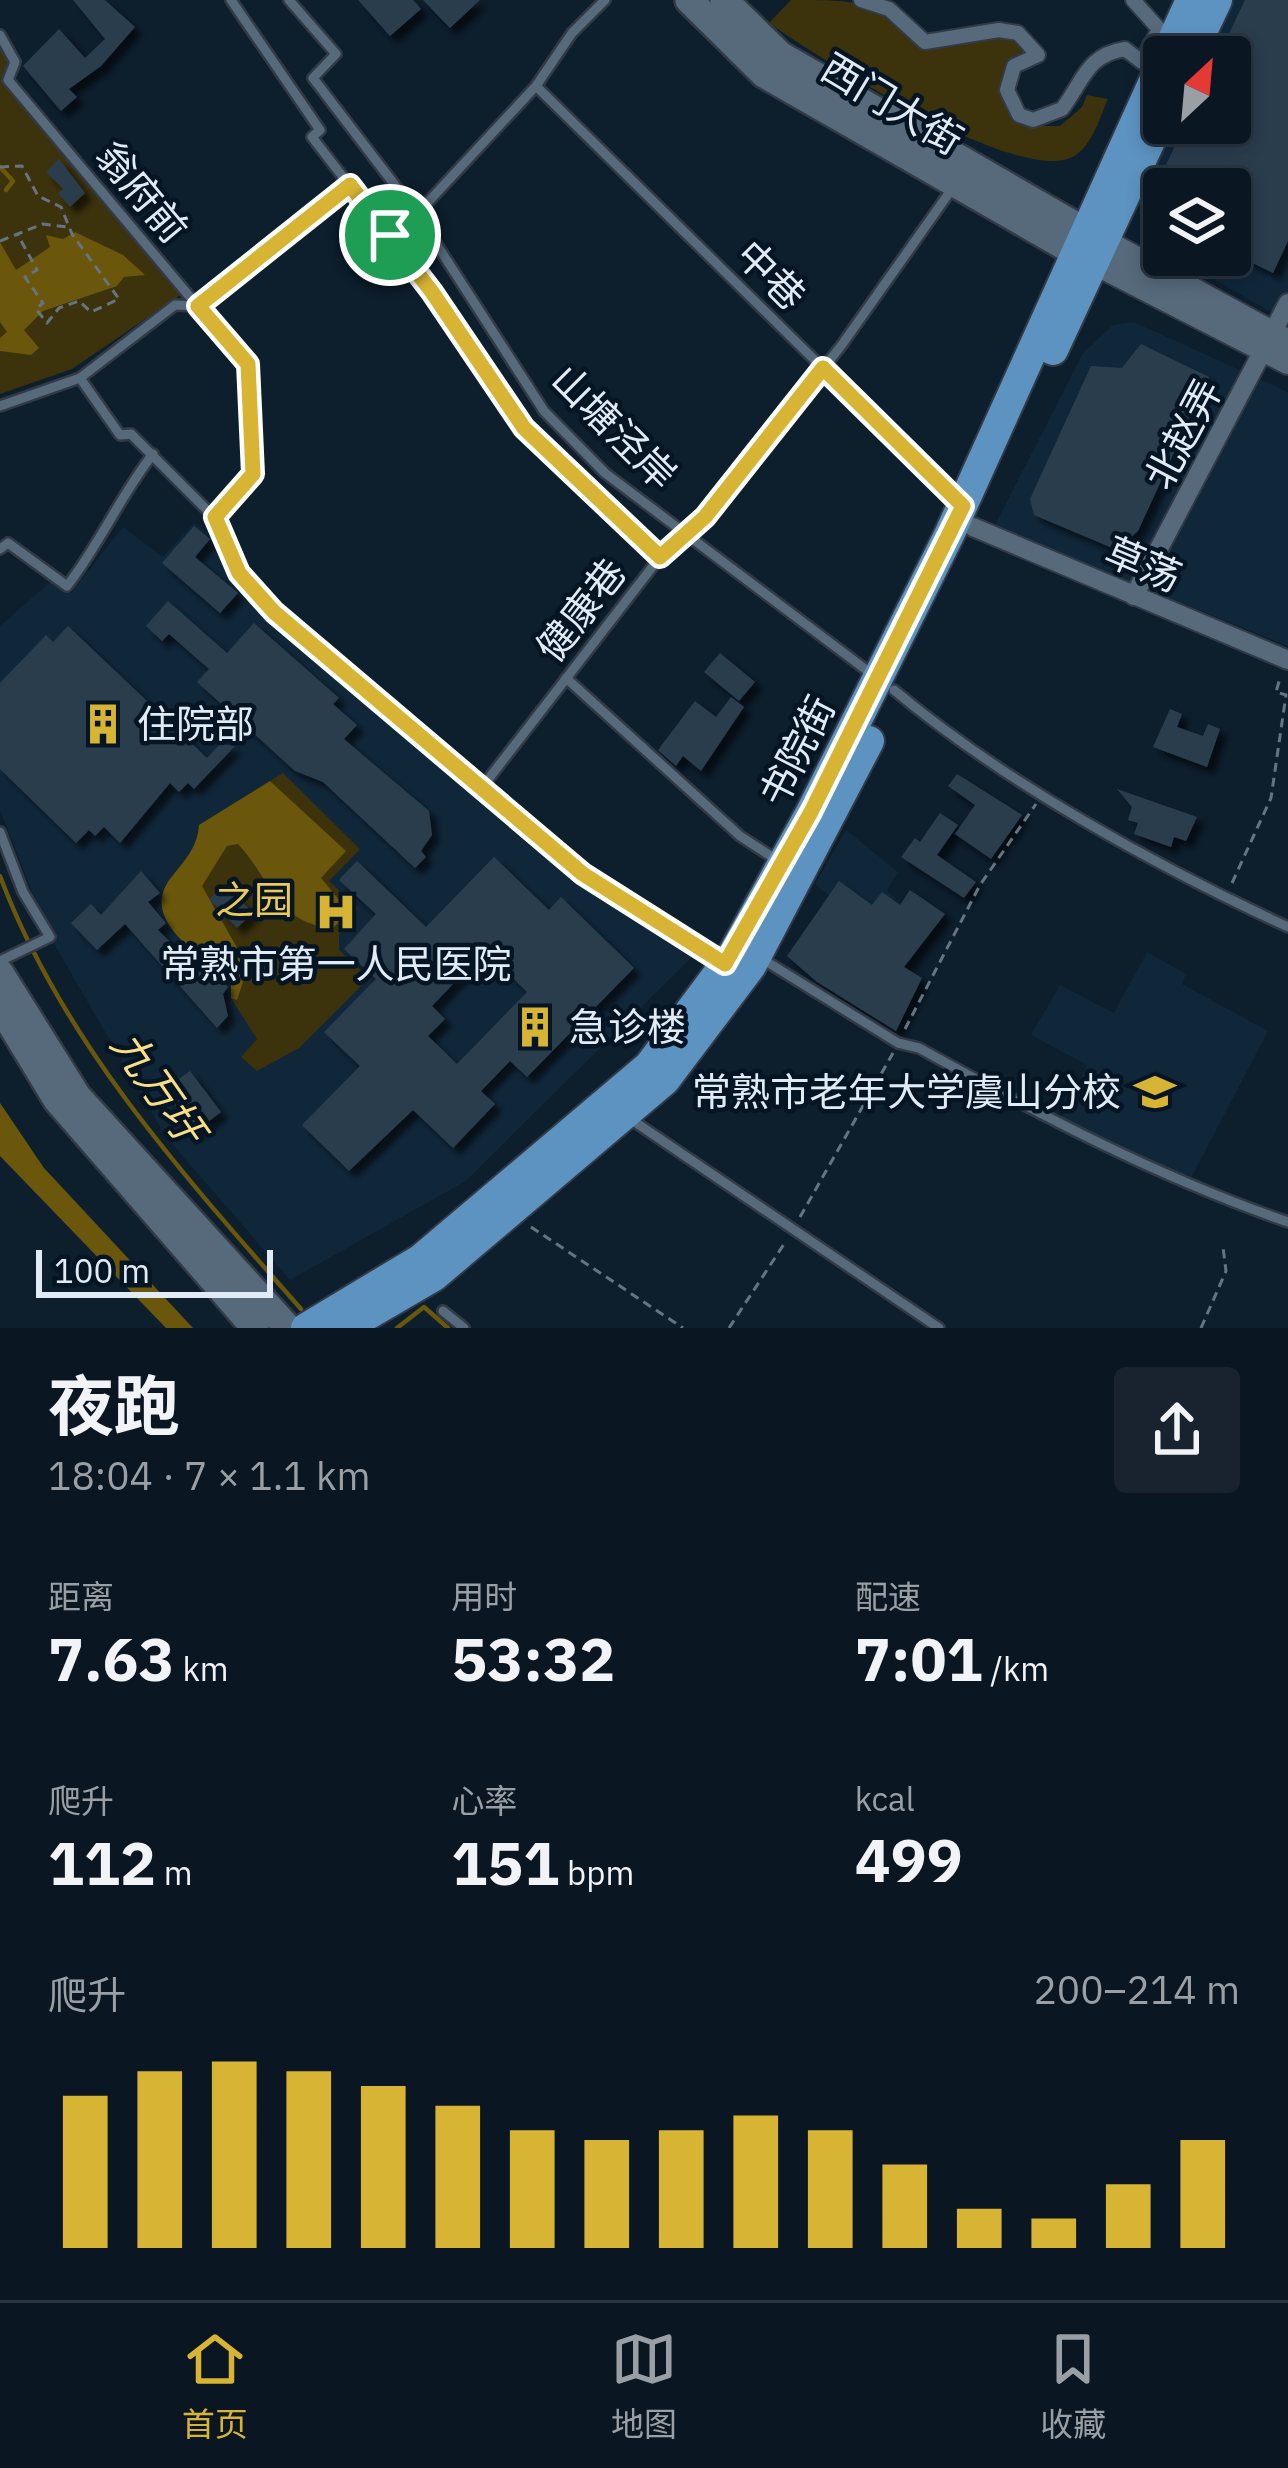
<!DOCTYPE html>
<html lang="zh">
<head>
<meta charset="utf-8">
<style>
	:root { --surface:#0a1622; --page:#18232f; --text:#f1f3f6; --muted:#999fa5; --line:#2a3540; --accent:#d7b434 }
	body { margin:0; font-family:"IBM Plex Sans","Noto Sans SC",sans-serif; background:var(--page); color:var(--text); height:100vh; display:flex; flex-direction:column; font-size:45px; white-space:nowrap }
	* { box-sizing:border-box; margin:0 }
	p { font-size:39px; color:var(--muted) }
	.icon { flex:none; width:66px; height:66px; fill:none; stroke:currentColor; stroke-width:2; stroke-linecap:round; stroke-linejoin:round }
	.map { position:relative; height:1328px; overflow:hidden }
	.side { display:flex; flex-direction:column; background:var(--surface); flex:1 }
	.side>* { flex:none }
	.needle { width:78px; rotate:26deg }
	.buttons { position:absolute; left:1143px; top:36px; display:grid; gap:24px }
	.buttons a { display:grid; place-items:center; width:108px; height:108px; border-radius:12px; background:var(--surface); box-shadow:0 6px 18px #0003,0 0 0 3px var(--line); font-size:60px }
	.scale { position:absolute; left:36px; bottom:30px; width:237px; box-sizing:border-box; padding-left:12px; border:6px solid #e0ebf5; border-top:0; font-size:33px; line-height:42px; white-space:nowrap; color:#e0ebf5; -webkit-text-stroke:9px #051523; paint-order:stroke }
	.pin { position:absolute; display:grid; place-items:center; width:102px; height:102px; color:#fff; margin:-51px; border:6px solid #fff; border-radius:50%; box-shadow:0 3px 12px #0007 }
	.round { display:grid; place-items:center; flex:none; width:126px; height:126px; border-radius:12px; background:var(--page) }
	.summary { display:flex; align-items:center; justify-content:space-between; height:204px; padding:0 48px }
	h1 { font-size:66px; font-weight:700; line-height:90px }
	.stats { display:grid; grid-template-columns:repeat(3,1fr); gap:18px; height:204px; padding:12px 48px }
	.stats div { display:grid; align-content:center }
	.stats b { font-size:60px; font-weight:700 }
	.stats small { font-size:33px; font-weight:400 }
	.stats p { font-size:33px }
	.chart { height:336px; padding:24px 48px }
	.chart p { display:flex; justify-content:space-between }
	.chart svg { width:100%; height:216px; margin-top:12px; stroke:var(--accent); stroke-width:6 }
	.tabs { display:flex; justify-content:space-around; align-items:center; height:168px; border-top:3px solid var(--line); background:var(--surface); font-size:33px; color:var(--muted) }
	.tabs a { display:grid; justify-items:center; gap:6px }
	.tabs .active { color:var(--accent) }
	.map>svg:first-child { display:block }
	.built { fill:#10273a }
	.green { fill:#3c320c }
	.water { fill:#6a570c }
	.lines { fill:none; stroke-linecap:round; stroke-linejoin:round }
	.stream { stroke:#6a570c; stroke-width:4.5 }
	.building { fill:#2c3e4e; fill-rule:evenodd; filter:url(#shadow) }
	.service-casing { stroke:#313a46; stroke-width:14 }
	.pedestrian-casing { stroke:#313a46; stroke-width:18 }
	.minor-casing { stroke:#313a46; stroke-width:22 }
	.tertiary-casing { stroke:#313a46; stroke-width:28 }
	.secondary-casing { stroke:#313a46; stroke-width:32 }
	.primary-casing { stroke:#313a46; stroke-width:34 }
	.path { stroke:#667481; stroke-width:3; stroke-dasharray:9 6; stroke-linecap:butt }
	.service { stroke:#566a7b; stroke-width:9 }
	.pedestrian { stroke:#566a7b; stroke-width:14 }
	.minor { stroke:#566a7b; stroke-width:18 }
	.tertiary { stroke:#566a7b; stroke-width:24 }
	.secondary { stroke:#566a7b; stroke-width:27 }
	.primary { stroke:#5d93c1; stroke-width:30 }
	.route-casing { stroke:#fff; stroke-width:24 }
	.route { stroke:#d7b434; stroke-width:15 }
	.labels { text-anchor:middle; stroke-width:9; stroke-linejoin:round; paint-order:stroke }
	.street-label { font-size:39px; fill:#e0ebf5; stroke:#051523 }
	.poi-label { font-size:39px; fill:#e0ebf5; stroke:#051523; text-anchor:start }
	.park-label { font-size:39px; fill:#edca51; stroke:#051523 }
	.water-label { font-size:42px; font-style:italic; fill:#f9de84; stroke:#051523 }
</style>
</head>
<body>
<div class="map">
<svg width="1288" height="1328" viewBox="0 0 1288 1328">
	<defs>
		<filter id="shadow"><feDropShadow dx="7" dy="7" stdDeviation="3" flood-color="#0009"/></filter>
	</defs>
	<rect width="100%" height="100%" fill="#0d1e2d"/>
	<g class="built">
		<polygon points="1233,0 1288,0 1288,322 1172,255 1230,255 1230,189 1164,189 1164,248 1142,205 1145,185 1174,123 1230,123 1230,57 1205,57"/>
		<polygon points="1134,322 1288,392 1288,646 994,527 1083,353 1113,325"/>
		<polygon points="194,523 212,536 220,530 244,597 271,624 536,851 696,953 466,1181 290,1280 166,1137 50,937 0,810 0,626 56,577 71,593 123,527 163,557"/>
		<polygon points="846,830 898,872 887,891 901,903 878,936 815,884"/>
		<polygon points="1147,952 1186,974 1182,984 1268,1031 1190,1180 1060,1120 1087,1065 1031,1035 1060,985 1114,1013"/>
	</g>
	<g class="green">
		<path d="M791,0C860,0 873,0 925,42L999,30L1032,47L1007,90L1037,126H1060L1082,107L1087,95L1108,99C1100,117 1093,143 1076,155C1026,191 817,57 769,23Z"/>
		<polygon points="0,35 15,62 6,86 182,294 72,369 0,394"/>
		<path d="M283,773L360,849L329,881L358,908L339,935V950L369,978L299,1048L257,1071L241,1057L257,1039L231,998V982C201,954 134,919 174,874C187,858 198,845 199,825Z"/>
	</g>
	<g class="water">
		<polygon points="75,232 123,255 145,275 124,277 117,286 43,311 24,330 39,348 31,355 0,351 0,338 7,332 0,322 0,242 16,270 50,247 46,235 63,239"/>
		<path d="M270,781L346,851L321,878L349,912L332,929C273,920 273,882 238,844L227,846L202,886L248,967L237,1000L231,998V982C201,954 134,919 174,874C187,858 198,845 199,825Z"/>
		<polygon points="0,1103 44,1168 193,1328 166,1328 0,1156"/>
	</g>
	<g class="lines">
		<g class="stream">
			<polyline points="0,167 13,181 6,190"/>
			<path d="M0,876C62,1042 186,1178 301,1309"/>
			<polyline points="397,1328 424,1307 448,1328"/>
		</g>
	</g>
	<g class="building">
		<polygon points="73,0 105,0 135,27 101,66 69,89 77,97 61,111 23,66 59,29 85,58 105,39"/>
		<polygon points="358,0 413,0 421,9 390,36"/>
		<polygon points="423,0 480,0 450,28"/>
		<polygon points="1245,0 1288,0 1288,241 1273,273 1230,252 1230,189 1172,189 1165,167 1186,123 1230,123 1230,57 1218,57"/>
		<polygon points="59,159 85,193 70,207 58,193 63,189 46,172"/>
		<polygon points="1141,344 1209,377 1138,531 1117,550 1034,515 1030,499 1091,366 1122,368"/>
		<polygon points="194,526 210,539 195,557 238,593 220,613 162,563"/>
		<polygon points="168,601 227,653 254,623 339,698 333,704 357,725 344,739 429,811 432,835 421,851 426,857 415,868 323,782 295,771 197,682 209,669 169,634 162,641 146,626"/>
		<polygon points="68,626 207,758 220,744 235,746 194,789 188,783 179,792 170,783 120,843 104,827 95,836 89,830 76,843 0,769 0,683 46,635 53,642"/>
		<polygon points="720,653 755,682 739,701 704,672"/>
		<polygon points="731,697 744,707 701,771 683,756 676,766 658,750 695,701 716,717"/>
		<polygon points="1170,709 1182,714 1177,727 1203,736 1208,724 1220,729 1207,767 1153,747"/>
		<polygon points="957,774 1022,815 991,859 955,834 975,805 948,786"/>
		<polygon points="1117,789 1197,817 1186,841 1174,837 1171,847 1134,834 1138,823 1128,820 1132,807"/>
		<polygon points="940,813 958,825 937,855 976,882 964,898 901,857 915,838 920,842"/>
		<path d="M494,857L549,910L561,897L634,968L527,1077L510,1061L481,1091L495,1104L453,1148L413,1110L349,1171L302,1125L360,1066L324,1032L376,979L344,949L376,914L339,880L357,861L426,927ZM485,951L527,992L457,1064L428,1036L445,1019L432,1006Z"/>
		<polygon points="141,871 160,893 148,902 166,923 158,930 208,979 213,973 228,987 223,994 228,1016 217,1028 125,924 97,950 71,923 91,904 101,915"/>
		<polygon points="839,881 872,905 882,892 900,905 910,890 945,914 904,967 922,978 896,1031 817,982 787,956"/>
		<polygon points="225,884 253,913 237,928 209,899"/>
		<polygon points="190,1071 221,1112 195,1132 163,1090"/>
	</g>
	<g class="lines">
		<g class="service-casing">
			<g id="service">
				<polyline points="231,0 320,130 312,137 432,292 524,428 660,557"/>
				<polyline points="289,0 336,54 313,78 417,214 544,411 605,473 873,675"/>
				<polyline points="0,35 15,62 8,80 247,365 253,474 215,517"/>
				<polyline points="536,86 960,503"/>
				<polyline points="417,214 536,86 572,33 605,0"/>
				<polyline points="80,378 120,435 131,434 224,527 239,573 275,612 583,874 721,961"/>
				<polyline points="0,406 80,378 175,305 198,306 350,185"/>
				<path d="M0,549L8,543L67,586C100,544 120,496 153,454"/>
				<polyline points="566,678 740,836 780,862"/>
				<path d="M894,690C1005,783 1156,866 1288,927"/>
				<polyline points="480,790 660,557 705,517 841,346 954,186"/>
				<polyline points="0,832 23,892 50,937 0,961"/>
				<path d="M764,960L898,1043L919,1048C1040,1115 1158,1177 1288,1222"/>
				<polyline points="629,1118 939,1328"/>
				<polyline points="443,1311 464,1328"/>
			</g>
		</g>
		<g class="pedestrian-casing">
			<path id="pedestrian" d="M861,0L889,9L925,42L999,30L1018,33L1038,55L1014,66L1007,90L1019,115L1033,120L1062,109C1083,82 1086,55 1125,49L1142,62L1159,29L1133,0"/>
		</g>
		<g class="minor-casing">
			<g id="minor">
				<polyline points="973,527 1288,660"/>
				<polyline points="1134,596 1288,303"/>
			</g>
		</g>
		<g class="tertiary-casing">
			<g id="tertiary">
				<polyline points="1091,234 1288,342"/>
				<polyline points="1082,256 1288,362"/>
			</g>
		</g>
		<g class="secondary-casing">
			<g id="secondary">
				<polyline points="689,0 764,74 1073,251"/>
				<polyline points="724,0 780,55 1083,230"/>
				<polyline points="0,973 77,1096 288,1328"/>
				<polyline points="0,1006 57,1100 255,1328"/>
			</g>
		</g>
		<g class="primary-casing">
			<g id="primary">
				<polyline points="1165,57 1191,0"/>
				<polyline points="1190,57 1217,0"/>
				<polyline points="1053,350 1164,111"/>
				<polyline points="306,1328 421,1259 649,1066 733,954 811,812 949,535 1164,59"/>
				<polyline points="345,1328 434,1276 665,1080 751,966 869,741"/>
			</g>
		</g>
		<g class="path">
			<polyline points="0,167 22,166 38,196 61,207 72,234 119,299 91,312 79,301 59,308 47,323 36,309 43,303 25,277 37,270 18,235"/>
			<polyline points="0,241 43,224 67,227"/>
			<polyline points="1232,883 1271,798 1286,695 1276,692 1280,678"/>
			<polyline points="905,1029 980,885 1036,804"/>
			<polyline points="800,1217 893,1053"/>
			<polyline points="531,1227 683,1328"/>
			<polyline points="729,1328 786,1241"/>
			<polyline points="1201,1328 1226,1271 1223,1247"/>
		</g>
		<use href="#service" class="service"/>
		<use href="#pedestrian" class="pedestrian"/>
		<use href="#minor" class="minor"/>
		<use href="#tertiary" class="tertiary"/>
		<use href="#secondary" class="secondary"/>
		<use href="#primary" class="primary"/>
	</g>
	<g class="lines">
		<g class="route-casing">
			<polygon id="route" points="350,185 432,292 524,428 660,557 705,517 823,368 963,506 811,812 725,964 583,874 274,612 239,573 215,517 253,474 248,364 198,306"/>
		</g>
		<use href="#route" class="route"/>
	</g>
	<defs>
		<g id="building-bare" transform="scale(3.24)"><path d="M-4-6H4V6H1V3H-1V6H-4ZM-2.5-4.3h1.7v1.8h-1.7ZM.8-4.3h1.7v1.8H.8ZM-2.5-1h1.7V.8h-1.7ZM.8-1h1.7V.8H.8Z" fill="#d7b434" stroke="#051523" stroke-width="2.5" paint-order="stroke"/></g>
		<g id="hospital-bare" transform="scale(3.24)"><path d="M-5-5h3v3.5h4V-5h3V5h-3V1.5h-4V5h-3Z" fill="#d7b434" stroke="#051523" stroke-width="2.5" paint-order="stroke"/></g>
		<g id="school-bare" transform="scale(3.24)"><path d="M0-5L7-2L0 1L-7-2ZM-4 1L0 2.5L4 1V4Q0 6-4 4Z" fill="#d7b434" stroke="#051523" stroke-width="2.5" paint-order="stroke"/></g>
	</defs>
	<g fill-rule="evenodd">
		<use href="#building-bare" x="103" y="724"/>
		<use href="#hospital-bare" x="336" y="912"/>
		<use href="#building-bare" x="535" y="1027"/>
		<use href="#school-bare" x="1155" y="1092"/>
	</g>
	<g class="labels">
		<g class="street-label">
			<text transform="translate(892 104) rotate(31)" y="14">西门大街</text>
			<text transform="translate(142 192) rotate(50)" y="14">翁府前</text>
			<text transform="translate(771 275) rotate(45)" y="14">中巷</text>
			<text transform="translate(614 427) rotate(45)" y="14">山塘泾岸</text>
			<text transform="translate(1183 434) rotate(-62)" y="14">北赵弄</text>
			<text transform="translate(1143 564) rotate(23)" y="14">草荡</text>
			<text transform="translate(581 610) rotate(-52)" y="14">健康巷</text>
			<text transform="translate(797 751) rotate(-63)" y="14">书院街</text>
		</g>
		<g class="poi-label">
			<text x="137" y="738">住院部</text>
			<text x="336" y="978" text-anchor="middle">常熟市第一人民医院</text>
			<text x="569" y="1041">急诊楼</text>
			<text x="1121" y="1106" text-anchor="end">常熟市老年大学虞山分校</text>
		</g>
		<g class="park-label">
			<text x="254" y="914">之园</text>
		</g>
		<g class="water-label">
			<text transform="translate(158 1087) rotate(55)" y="15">九万圩</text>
		</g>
	</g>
</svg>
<div class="buttons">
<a><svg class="needle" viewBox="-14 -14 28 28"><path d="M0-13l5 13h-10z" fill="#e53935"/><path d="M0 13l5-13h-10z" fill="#999fa5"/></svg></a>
<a><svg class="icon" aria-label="layers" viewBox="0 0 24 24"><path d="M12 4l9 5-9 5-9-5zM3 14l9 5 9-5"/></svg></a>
</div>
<div class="scale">100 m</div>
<div class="pin" style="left:390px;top:235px;background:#1e9e55"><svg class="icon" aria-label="arrive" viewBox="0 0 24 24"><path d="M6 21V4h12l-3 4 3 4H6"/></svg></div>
</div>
<section class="side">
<div class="summary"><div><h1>夜跑</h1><p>18:04 · 7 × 1.1 km</p></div><a class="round"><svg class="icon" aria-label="share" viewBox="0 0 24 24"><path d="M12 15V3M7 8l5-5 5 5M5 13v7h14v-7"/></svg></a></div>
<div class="stats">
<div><p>距离</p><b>7.63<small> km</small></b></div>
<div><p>用时</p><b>53:32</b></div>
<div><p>配速</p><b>7:01<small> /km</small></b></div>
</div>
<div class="stats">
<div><p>爬升</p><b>112<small> m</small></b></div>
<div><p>心率</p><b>151<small> bpm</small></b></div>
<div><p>kcal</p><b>499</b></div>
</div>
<div class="chart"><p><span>爬升</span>200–214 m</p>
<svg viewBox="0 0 160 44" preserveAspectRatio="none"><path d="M5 44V13M15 44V8M25 44V6M35 44V8M45 44V11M55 44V15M65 44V20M75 44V22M85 44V20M95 44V17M105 44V20M115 44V27M125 44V36M135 44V38M145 44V31M155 44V22"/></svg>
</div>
</section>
<nav class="tabs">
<a class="active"><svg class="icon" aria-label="home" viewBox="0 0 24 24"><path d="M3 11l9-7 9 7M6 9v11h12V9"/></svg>首页</a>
<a><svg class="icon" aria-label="map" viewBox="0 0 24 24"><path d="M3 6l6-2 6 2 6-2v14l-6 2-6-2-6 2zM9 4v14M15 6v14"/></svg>地图</a>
<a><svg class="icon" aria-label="saved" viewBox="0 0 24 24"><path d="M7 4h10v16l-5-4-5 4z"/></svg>收藏</a>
</nav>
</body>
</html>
